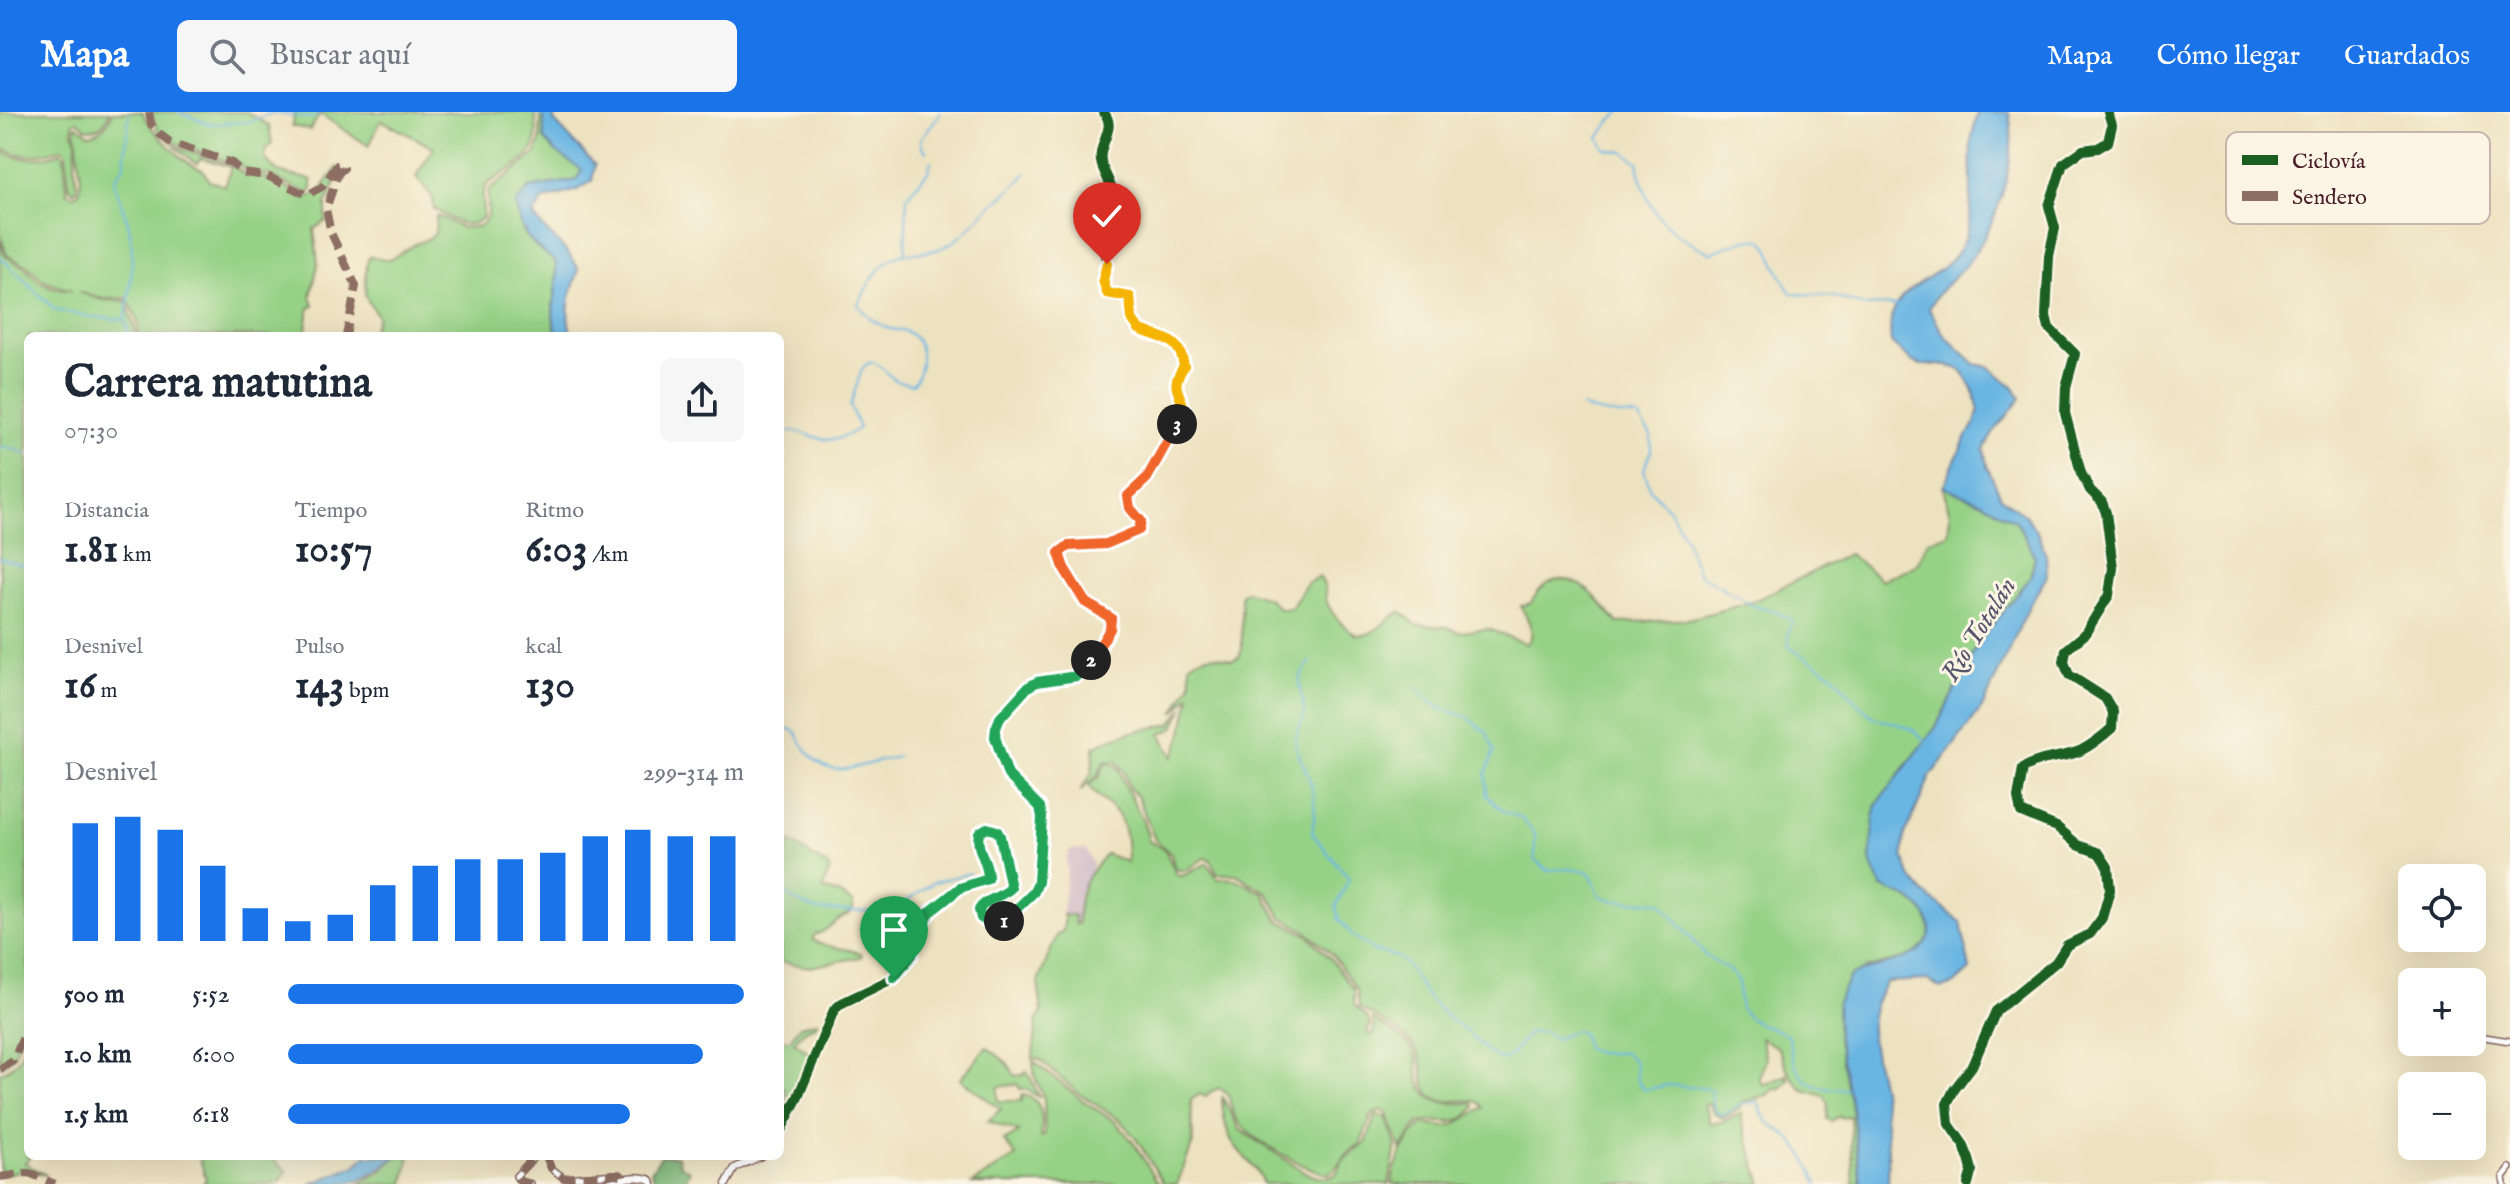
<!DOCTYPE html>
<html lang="es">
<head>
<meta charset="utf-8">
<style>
	:root { --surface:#fff; --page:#f6f6f7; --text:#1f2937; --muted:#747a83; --accent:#1a73e8 }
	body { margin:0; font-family:"IM FELL English",serif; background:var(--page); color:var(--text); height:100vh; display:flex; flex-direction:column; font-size:30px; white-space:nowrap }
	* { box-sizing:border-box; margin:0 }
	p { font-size:26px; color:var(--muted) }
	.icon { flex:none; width:44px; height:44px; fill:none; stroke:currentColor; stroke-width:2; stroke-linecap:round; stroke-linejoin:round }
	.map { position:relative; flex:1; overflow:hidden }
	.sheet { position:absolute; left:24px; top:220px; width:760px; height:828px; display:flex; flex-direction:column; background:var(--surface); border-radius:12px; box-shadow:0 8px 32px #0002 }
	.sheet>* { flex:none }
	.buttons { position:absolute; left:2398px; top:752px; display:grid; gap:16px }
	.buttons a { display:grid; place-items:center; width:88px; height:88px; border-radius:12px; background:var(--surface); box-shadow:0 8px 32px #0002; font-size:40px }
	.pin { position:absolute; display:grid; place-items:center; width:68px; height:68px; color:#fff; margin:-82px -34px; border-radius:50% 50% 50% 0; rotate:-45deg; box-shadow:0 0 8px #0007 }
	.pin .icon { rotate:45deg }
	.km { position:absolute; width:40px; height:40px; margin:-20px; border-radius:50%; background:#222; color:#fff; font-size:22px; line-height:40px; text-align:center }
	.round { display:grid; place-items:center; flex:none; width:84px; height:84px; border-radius:12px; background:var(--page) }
	.summary { display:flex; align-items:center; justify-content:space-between; height:136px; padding:0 40px }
	h1 { font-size:44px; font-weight:700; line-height:60px }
	.metrics { display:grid; grid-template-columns:repeat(3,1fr); gap:12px; height:136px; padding:8px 40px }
	.metrics div { display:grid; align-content:center }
	.metrics b { font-size:40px; font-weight:700 }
	.metrics small { font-size:22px; font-weight:400 }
	.metrics p { font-size:22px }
	.chart { height:224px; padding:16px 40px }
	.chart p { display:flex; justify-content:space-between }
	.chart svg { width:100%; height:144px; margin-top:8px; stroke:var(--accent); stroke-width:6 }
	ul { padding:0 40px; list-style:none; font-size:26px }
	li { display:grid; grid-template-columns:128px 96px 1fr; align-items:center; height:60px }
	li i { height:20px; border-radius:10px; background:var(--accent) }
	header { display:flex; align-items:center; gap:48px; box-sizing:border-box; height:112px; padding:0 40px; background:var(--accent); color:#fff }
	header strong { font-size:38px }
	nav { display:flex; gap:44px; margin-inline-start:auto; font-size:28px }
	.search { width:560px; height:72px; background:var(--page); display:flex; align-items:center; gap:20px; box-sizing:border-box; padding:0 28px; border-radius:12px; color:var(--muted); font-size:30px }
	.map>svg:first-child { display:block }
	.industrial { fill:#d1bdc9 }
	.green { fill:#96d286; stroke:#707858; stroke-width:2 }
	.forest { fill:#78b473; stroke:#616a4f; stroke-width:2 }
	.water { fill:#6ab6e3; stroke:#5a6a87; stroke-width:2 }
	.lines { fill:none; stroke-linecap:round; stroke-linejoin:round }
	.stream { stroke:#6ab6e3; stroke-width:2 }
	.minor-casing { stroke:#83635f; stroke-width:8 }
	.major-casing { stroke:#83635f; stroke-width:9 }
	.minor { stroke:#fff; stroke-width:5 }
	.major { stroke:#fff; stroke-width:6 }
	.quiet { stroke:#8d6e63; stroke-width:8; stroke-dasharray:16 8; stroke-linecap:butt }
	.cycleway-casing { stroke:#fcf5e5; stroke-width:15 }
	.cycleway { stroke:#1b5e20; stroke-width:10 }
	.split-1-casing { stroke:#fff; stroke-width:16 }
	.split-2-casing { stroke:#fff; stroke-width:16 }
	.split-3-casing { stroke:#fff; stroke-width:16 }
	.split-4-casing { stroke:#fff; stroke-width:16 }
	.split-1 { stroke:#22a559; stroke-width:10 }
	.split-2 { stroke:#22a559; stroke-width:10 }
	.split-3 { stroke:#f0652b; stroke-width:10 }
	.split-4 { stroke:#f5b400; stroke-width:10 }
	.labels { text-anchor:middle; stroke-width:6; stroke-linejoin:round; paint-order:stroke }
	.water-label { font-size:26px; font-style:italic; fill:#55546b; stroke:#fcf5e5 }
	.key { fill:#fcf5e5; stroke:#c7b5ad; stroke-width:2 }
	.key-label { font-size:22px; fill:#4a1f2b }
</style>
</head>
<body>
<header>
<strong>Mapa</strong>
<div class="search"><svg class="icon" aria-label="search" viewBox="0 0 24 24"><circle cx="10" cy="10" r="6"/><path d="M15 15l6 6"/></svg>Buscar aquí</div>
<nav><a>Mapa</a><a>Cómo llegar</a><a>Guardados</a></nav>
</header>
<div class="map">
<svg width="2510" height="1072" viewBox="0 0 2510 1072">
	<rect width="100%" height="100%" fill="#fcf5e5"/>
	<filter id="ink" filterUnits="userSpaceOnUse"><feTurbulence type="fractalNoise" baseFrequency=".0125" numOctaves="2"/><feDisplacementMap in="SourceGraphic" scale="16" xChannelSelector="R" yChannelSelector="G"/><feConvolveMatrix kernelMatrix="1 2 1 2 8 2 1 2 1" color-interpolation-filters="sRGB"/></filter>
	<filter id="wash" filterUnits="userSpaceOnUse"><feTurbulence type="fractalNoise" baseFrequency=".006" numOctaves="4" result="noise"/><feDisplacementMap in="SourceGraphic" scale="32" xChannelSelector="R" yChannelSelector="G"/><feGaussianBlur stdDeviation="1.8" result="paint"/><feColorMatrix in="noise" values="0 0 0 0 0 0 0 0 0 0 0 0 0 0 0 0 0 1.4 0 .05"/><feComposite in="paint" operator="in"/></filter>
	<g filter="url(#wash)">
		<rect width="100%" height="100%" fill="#ede2c0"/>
		<polygon class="industrial" points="1086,737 1093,752 1078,787 1078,812 1075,812 1074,803 1062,803 1067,756 1066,746 1070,738"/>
		<g class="green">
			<path d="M0,0H110C105,11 100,18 87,17L78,9L74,10L72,16L76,29L75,55L77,75L74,80L69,75L66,39L63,36C36,43 28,48 0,36Z"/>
			<path d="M113,0H142C151,19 185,53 203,58L209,69L225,74L231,55L200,46L197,52L174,34L232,53L244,62L270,67L306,85L316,83L321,78L337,56L341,57L326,92V109L314,117L318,152L311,184L314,194L309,196L305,224H139L137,208L127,186L103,187L78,180L102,188L126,189L137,224H28V909C19,926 19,946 0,955V128L5,144L24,155L40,170L51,176L72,179L44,169L26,153L7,143L0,122V39C21,49 40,48 61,40L64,43L67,80L74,84L79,80L81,67L75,14L77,13L89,22C102,20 108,11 113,0Z"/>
			<polygon points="151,0 247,0 269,14 272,32 266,36 265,47 278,60 312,68 312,79 307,81 269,63 249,60 235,51 172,30 158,18"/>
			<path d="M295,0H536C535,10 538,21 535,32C532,46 499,64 486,73L483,81V105C465,122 451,105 434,97L433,86L416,64L434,36L381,8L369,34L320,2L310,18L292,14Z"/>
			<path d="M541,0H544V10L574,51L582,58L577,68L529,76L516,93C520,122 531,132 555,148C562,176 544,198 559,224H370L378,205L365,184L367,150L370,144C392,152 394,144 412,134C421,129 427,129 435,122L436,104C459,109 452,121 482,113L488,103V79L535,42L540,29Z"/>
			<path d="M1943,375L1982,390L2017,410L2035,445L2030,466L1978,532L1936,615L1875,695L1881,774C1893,780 1909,785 1920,794C1927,800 1929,806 1930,816C1932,845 1887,851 1866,856L1838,927L1853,1003L1861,1072H1854L1850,1004L1841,1006L1839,1004L1831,1009L1827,1007L1828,990L1824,984L1801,977L1790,963L1778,936L1761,926L1766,948L1759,965L1763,973L1787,963L1789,968L1779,978L1776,976L1767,983L1742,990V995L1723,1006L1713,1001L1710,992L1704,993L1710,1011L1722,1010L1742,1001V1009L1762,1072H1392C1394,1051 1407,1026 1423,1012L1444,1015L1454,1013L1483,996L1480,991C1465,984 1445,995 1431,984C1421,974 1424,960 1421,948C1414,923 1379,908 1359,895L1357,878L1332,842L1306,819L1281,805L1267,780L1236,762H1217L1210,747L1205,746L1184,759L1175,757L1171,742L1155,728L1138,685L1130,677L1123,658L1116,650L1105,649L1097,664L1080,679L1092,661L1094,635C1119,620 1144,618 1171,612L1183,596L1174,616L1161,622L1173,645L1183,620L1190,583L1174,601L1191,571L1190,552C1204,541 1216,542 1232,548L1239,545L1242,537L1241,483L1246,479L1270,487L1280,497L1291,496L1307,471L1319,465C1328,474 1323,485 1329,495C1334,504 1351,525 1362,523C1378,522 1387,505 1401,500L1417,513L1447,515L1459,520L1489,517L1526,532C1539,521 1526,506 1521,494L1531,491C1545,463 1571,460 1593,483C1602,492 1609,502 1618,511L1689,507L1752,490L1849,442L1882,468L1916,453L1928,429L1948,422L1950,403Z"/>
			<path d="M1109,650L1119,657C1126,682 1144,702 1149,729L1165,738L1177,763L1183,764L1207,751L1218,767C1242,764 1243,773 1263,780L1278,808L1308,823L1330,846L1354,878V893L1368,906L1370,913L1367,921L1374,923L1373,907C1388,917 1408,926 1416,944C1419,950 1417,956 1418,963C1423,994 1448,992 1473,991L1475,995C1456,1020 1441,1005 1418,1011L1401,1037L1386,1000L1381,998L1372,1003L1360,1033C1343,1041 1341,1054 1328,1062C1309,1059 1251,1027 1240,1012C1233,1003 1230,993 1229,983L1219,976L1210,980L1205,985L1200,982L1191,988L1193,1031L1177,1072H1164L1137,1028L1121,1009L1077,980L1040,948L1033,946L1037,907L1042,901L1038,870L1057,823L1063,819L1065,804L1062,803H1074L1075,812H1078C1078,779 1083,766 1106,742L1127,750C1127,733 1126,713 1116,700C1108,690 1095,686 1089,673L1099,665L1105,652Z"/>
			<path d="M790,730L830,756L823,777L840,782L853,791V798C848,804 842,804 836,809C827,816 825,820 814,823L813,828C828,837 846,835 862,842L861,845L810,855L780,850V766Z"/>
			<polygon points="817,910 815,914 804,919 794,930 812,943 780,1014 780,1001 788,989 784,975 780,979 780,928 790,928 800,914"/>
			<path d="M28,920V1044H30L25,1051L46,1063L26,1058L0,1063V961C20,952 23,942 28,920Z"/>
			<path d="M987,935L1007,951L1015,964L1023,963L1027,959L1039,985L1025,977H1020L1017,972L998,975V989H1022V983C1044,986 1043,1007 1041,1025L1045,1023L1044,987L1035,966L1033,949L1086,991L1116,1010L1133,1030L1159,1072H972L1016,1044L1004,1029L1019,1020L988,1009L1001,997L960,967Z"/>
			<path d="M1222,984L1240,1018L1308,1062L1317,1065L1328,1066L1335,1063L1344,1047L1366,1031L1376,1003L1386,1005L1396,1033L1389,1072H1263C1258,1054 1241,1045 1232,1029C1225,1017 1222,997 1222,984Z"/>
			<polygon points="199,1044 270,1044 287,1059 278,1072 203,1072 206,1067"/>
			<polygon points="397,1044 410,1044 404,1072 359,1072 380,1060"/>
		</g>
		<polygon class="forest" points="661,1044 678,1044 680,1053 690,1059 684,1072 657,1072 651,1059"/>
		<g class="water">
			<path d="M544,0H555L554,9L595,53L592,69L578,78L543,88L533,103C548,125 565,131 579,158C570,182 564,199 572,224H559C545,199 562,176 555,149C531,132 520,122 516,92L529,76L576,68L582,58L556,40L544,27Z"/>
			<path d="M1978,0H2009C2019,49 1996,117 1965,154C1952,169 1937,179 1929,197L1944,223L1975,252L1989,255L2013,275L2021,286L1993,321L1984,337L1987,354L2001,385L2027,405L2038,422L2046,443L2047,464L2030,492L1983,594L1930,665L1905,722L1903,743L1910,764L1924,781L1961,810L1970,858L1953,873L1941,876L1928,868L1886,870C1859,915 1875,932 1882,978C1886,1008 1890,1041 1888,1072H1861L1853,1003L1838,927L1837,890L1850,864C1870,854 1895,853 1915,841C1924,836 1931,826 1930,816C1928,791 1901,784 1881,774L1870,748L1875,695L1936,615L1978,532L2030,466L2035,445L2017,410L1982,390L1943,375L1965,327L1975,312L1979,299L1974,279L1963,260L1957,256L1942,253H1921L1911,249L1891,231C1883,168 1937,177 1961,134C1976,108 1969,59 1971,30C1972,20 1976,10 1978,0Z"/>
			<path d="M365,1044H397C361,1072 357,1072 310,1072L356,1054Z"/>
		</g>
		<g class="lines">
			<g class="stream">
				<polyline points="178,0 209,12 248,10 272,1 312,6 320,0"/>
				<polyline points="531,0 545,5"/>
				<path d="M1621,0L1611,8L1599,26L1605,37L1624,40L1638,50C1645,99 1666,121 1711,141C1785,109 1758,136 1791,181L1835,185L1863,194L1897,193"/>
				<polyline points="927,40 922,34 921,27 941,0"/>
				<polyline points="905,142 907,84 928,60 931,49"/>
				<polyline points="0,145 55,198 92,205 125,208 130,224"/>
				<path d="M125,208C131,177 136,142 128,111C124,97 117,84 114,68L124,54L129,3"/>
				<polyline points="1582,295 1602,301 1638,305 1651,323 1651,340 1644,357 1650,377 1669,397 1685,425 1699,462 1754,494 1777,500 1793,509 1788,522 1789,535 1832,562 1860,594 1876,607 1897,611 1913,618 1927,630"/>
				<path d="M780,319C814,316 823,342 859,316L850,294L862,257L868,251H876L896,269L913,272C923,257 927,231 907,220C902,217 894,219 888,216C876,212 865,203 858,193C868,172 881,144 908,142C921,140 931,141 944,135C968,123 972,111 990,95C1005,81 1013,78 1026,61"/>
				<polyline points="0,335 12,336 28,343"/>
				<polyline points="0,446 28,455"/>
				<path d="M1310,550C1292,575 1301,571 1304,596C1306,608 1298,614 1296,625C1294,640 1305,653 1309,666C1316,685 1316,702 1312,721L1349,767L1336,794L1339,807L1352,823L1375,839L1398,845L1406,852L1429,887L1449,907L1466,919L1490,942L1501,947L1510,944L1529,921L1545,920L1556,927L1576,918L1583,923L1586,936L1597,941H1625L1635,950L1637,968L1644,978L1668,973L1711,977L1713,994L1717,1001L1723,1003L1740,993L1758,989C1764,1015 1773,1011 1791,1027C1803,1039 1811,1056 1818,1072"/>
				<path d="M1415,573L1425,585L1440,596L1467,605L1487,621L1494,639L1486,662L1487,684L1504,700L1520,705L1535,722V747L1547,758L1571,757L1589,760L1600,784L1615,789L1660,790L1707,845L1727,857L1739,869C1735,913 1756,908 1789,923C1792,963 1806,980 1847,977"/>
				<path d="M780,613L796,620C823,677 849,654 898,645"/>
				<polyline points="780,774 793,788 817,798 891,800 934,770 970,761"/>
			</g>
		</g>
	</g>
	<g filter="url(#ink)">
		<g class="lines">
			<g class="minor-casing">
				<g id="minor">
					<polyline points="2472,923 2510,929"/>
					<polyline points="546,1044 551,1056 564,1066 616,1062 621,1063 622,1067"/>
					<polyline points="531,1072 519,1069 516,1064 535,1044"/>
					<path d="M1968,1072L1972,1058L1969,1047L1963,1032L1949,1012L1947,992L1954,978L1972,954L1996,899L2056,850L2067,833L2090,822L2102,806L2110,778L2108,755L2099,741L2078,733L2057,715L2021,700L2018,686L2023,656C2044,644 2060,647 2080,639C2092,633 2102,625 2112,616L2113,600L2105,586L2069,563L2064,550L2066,538L2084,523L2109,483L2113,456L2106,401L2102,390L2090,378L2081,361L2065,301L2066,275L2075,242L2049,216L2046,204L2049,144L2055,116L2049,94L2063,52L2083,38L2098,36L2108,30L2112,13L2108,0"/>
					<polyline points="2504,1072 2503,1065 2510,1056"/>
				</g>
			</g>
			<g class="major-casing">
				<g id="major">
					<path d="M780,1020L798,985L834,898L842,891L894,866L912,843L917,819L930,800L960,776L988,767C990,750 975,738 979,721L987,716L997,719L1011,767V776C1002,785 985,787 979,798L981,806L991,811H1002L1034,780L1038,770L1042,705L1040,695L1033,686L1017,674L1008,663L995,625L996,616L1000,606L1028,575L1037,570L1077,564C1092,553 1111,524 1111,506L1085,490L1064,456L1059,441L1068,434L1106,432L1139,418L1141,409L1130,396L1128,384L1147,366L1184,298C1178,268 1171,284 1184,251C1174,222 1162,228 1139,217L1132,207L1130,185L1107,181L1104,176L1107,152L1098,112C1102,103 1111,93 1112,83C1113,68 1098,57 1101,41C1103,26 1116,13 1103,0"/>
					<path d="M604,1072C619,1067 636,1062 651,1068L652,1072"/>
					<polyline points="726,1072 735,1056 761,1044"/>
				</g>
			</g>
			<use href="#minor" class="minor"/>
			<use href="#major" class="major"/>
			<g class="quiet">
				<polyline points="149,0 151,12 158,21 170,30 232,51 243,61 267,64 307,83 322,75 337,53 342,52 344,56 338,62 326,97 331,121 356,174 346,224"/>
				<polyline points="0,957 13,949 28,913"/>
				<polyline points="546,1044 551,1056 564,1066 616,1062 621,1063 622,1067"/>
				<polyline points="0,1065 29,1061 55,1072"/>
				<polyline points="531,1072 519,1069 516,1064 535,1044"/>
			</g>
			<g class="cycleway-casing">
				<g id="cycleway">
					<path d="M780,1020L798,985L834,898L842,891L894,866L912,843L917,819L930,800L960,776L988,767C990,750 975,738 979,721L987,716L997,719L1011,767V776C1002,785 985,787 979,798L981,806L991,811H1002L1034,780L1038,770L1042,705L1040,695L1033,686L1017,674L1008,663L995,625L996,616L1000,606L1028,575L1037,570L1077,564C1092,553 1111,524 1111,506L1085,490L1064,456L1059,441L1068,434L1106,432L1139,418L1141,409L1130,396L1128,384L1147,366L1184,298C1178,268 1171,284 1184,251C1174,222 1162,228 1139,217L1132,207L1130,185L1107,181L1104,176L1107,152L1098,112C1102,103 1111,93 1112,83C1113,68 1098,57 1101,41C1103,26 1116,13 1103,0"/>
					<path d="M1968,1072L1972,1058L1969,1047L1963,1032L1949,1012L1947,992L1954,978L1972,954L1996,899L2056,850L2067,833L2090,822L2102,806L2110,778L2108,755L2099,741L2078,733L2057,715L2021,700L2018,686L2023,656C2044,644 2060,647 2080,639C2092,633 2102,625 2112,616L2113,600L2105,586L2069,563L2064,550L2066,538L2084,523L2109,483L2113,456L2106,401L2102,390L2090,378L2081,361L2065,301L2066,275L2075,242L2049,216L2046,204L2049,144L2055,116L2049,94L2063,52L2083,38L2098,36L2108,30L2112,13L2108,0"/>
				</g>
			</g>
			<use href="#cycleway" class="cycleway"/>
		</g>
	</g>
	<g class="lines" filter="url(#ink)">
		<g class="split-1-casing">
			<path id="split-1" d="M894,866L912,843L917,819L930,800L960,776L988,767C989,750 975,738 979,721L987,716L997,719L1000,724L1011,776C1002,785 985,787 979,798L981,806L991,811L1004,809"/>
		</g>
		<g class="split-2-casing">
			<polyline id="split-2" points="1004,809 1034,780 1038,770 1042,705 1040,695 1008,663 995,625 996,616 1000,606 1028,575 1037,570 1077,564 1091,548"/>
		</g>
		<g class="split-3-casing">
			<polyline id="split-3" points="1091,548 1110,517 1111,506 1085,490 1064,456 1059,441 1068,434 1106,432 1139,418 1141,409 1130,396 1128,384 1147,366 1177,312"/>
		</g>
		<g class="split-4-casing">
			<path id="split-4" d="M1107,152L1103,168L1107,181L1130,185L1132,207L1139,217C1160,227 1180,224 1184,254C1169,277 1180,277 1184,298L1177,312"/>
		</g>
		<use href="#split-1" class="split-1"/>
		<use href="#split-2" class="split-2"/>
		<use href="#split-3" class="split-3"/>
		<use href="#split-4" class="split-4"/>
	</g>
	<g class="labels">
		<g class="water-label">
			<text transform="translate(1978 517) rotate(-58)" y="9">Río Totalán</text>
		</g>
	</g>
	<rect x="2226" y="20" width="264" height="92" rx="12" class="key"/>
	<rect x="2242" y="43" width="36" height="10" fill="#1b5e20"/>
	<rect x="2242" y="79" width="36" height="10" fill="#8d6e63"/>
	<g class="key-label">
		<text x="2292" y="56">Ciclovía</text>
		<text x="2292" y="92">Sendero</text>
	</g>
</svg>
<div class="buttons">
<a><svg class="icon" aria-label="locate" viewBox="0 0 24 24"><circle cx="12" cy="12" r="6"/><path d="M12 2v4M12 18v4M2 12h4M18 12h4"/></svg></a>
<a>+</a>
<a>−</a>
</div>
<div class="pin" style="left:894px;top:866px;background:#1e9e55"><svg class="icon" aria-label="arrive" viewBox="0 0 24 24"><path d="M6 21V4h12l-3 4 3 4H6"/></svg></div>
<div class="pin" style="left:1107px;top:152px;background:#d93025"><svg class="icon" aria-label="check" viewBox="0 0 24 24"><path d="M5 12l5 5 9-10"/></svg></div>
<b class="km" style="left:1004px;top:809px">1</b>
<b class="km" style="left:1091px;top:548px">2</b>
<b class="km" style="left:1177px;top:312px">3</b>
<section class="sheet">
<div class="summary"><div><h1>Carrera matutina</h1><p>07:30</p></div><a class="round"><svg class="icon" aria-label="share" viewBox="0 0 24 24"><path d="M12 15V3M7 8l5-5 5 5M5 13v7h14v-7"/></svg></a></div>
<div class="metrics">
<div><p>Distancia</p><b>1.81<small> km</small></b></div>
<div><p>Tiempo</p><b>10:57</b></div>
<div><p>Ritmo</p><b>6:03<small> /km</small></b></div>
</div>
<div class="metrics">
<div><p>Desnivel</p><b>16<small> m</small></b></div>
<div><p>Pulso</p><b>143<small> bpm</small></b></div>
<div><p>kcal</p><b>130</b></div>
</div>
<div class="chart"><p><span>Desnivel</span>299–314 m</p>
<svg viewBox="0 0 160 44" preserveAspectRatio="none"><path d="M5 44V8M15 44V6M25 44V10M35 44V21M45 44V34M55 44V38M65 44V36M75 44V27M85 44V21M95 44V19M105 44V19M115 44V17M125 44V12M135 44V10M145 44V12M155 44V12"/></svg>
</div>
<ul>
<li><b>500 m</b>5:52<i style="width:100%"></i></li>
<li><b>1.0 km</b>6:00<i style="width:91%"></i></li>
<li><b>1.5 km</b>6:18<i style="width:75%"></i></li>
</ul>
</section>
</div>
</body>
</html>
